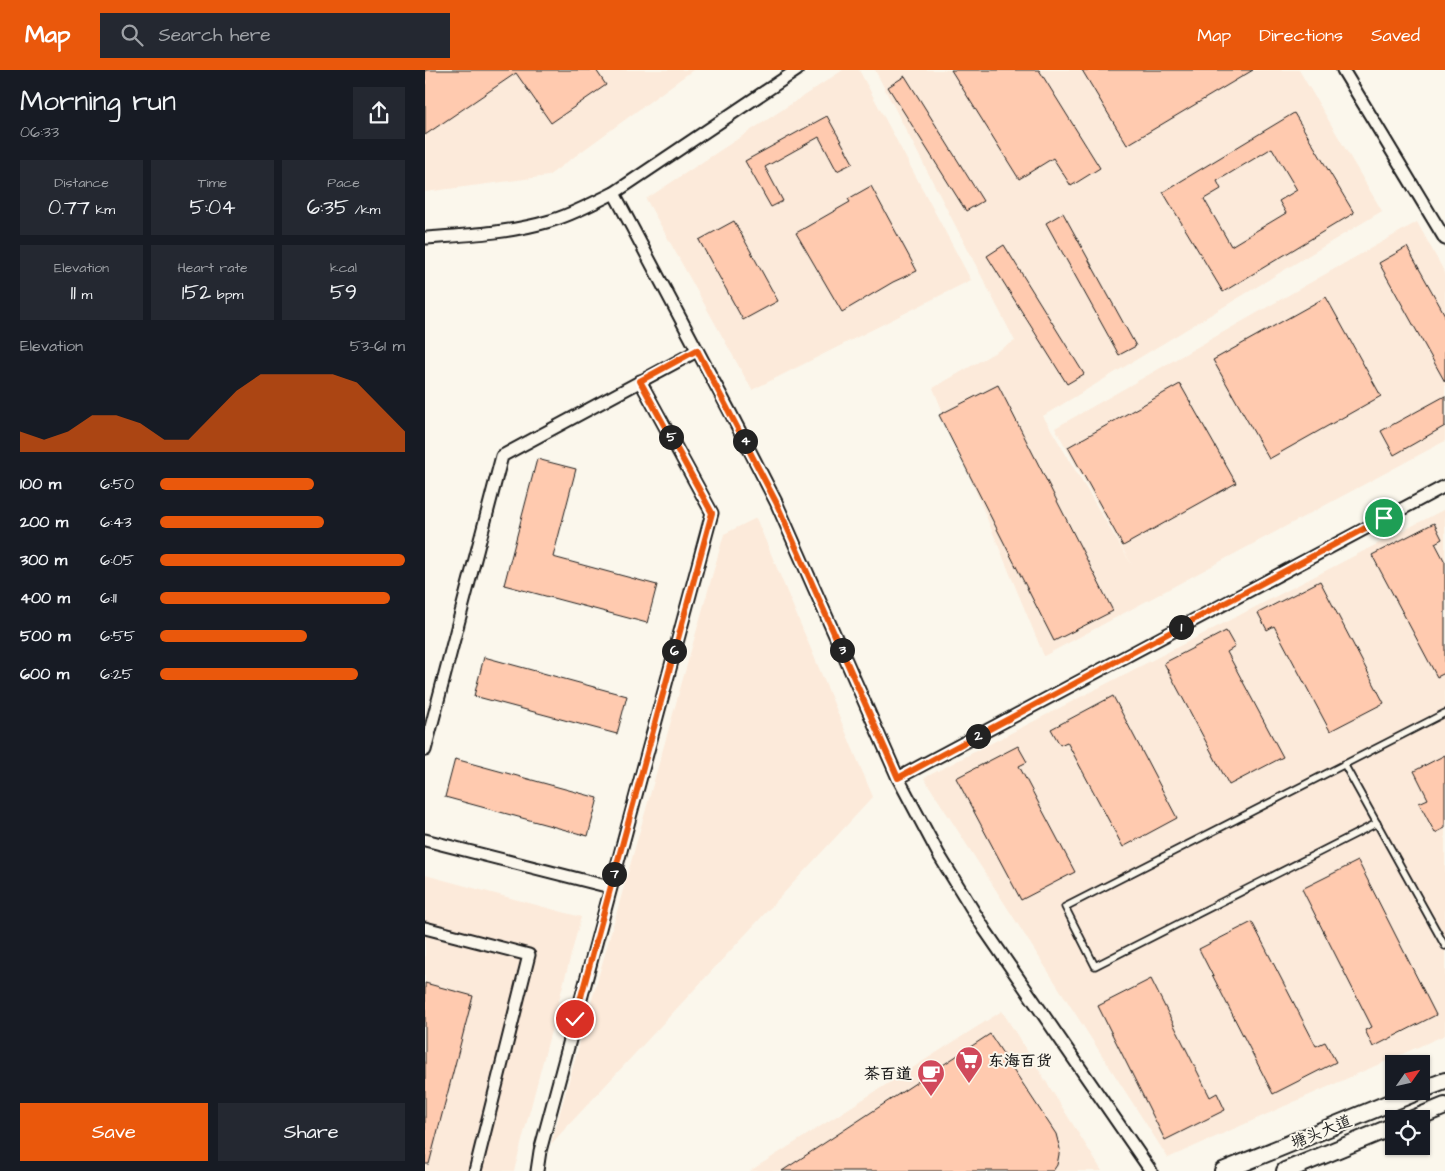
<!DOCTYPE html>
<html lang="en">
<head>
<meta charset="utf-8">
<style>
	:root { --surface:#171b24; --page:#242831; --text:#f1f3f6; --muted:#9ea1a6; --accent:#ea580c }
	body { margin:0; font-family:"Architects Daughter","LXGW WenKai TC",sans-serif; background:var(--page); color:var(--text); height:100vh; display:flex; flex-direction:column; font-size:19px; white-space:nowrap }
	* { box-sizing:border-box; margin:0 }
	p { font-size:16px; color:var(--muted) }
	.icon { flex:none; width:28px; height:28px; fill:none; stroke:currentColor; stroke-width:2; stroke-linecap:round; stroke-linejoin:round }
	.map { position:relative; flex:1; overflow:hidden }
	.details { display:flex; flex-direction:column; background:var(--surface); width:425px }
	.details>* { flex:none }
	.needle { width:32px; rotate:56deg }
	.tools { position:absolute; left:960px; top:985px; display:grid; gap:10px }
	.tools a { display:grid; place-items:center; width:45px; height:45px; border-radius:0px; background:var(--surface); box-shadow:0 1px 4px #0004; font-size:25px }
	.pin { position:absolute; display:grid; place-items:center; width:42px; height:42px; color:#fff; margin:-21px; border:2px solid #fff; border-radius:50%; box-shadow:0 1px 5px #0007 }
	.km { position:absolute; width:25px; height:25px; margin:-12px; border-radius:50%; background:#222; color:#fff; font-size:14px; line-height:25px; text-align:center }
	.round { display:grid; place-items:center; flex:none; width:52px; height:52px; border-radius:0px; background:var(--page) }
	.summary { display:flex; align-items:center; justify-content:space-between; height:85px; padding:0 20px }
	h1 { font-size:28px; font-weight:600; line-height:38px }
	.stats { display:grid; grid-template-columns:repeat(3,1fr); gap:8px; height:85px; padding:5px 20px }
	.stats div { display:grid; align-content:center; border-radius:0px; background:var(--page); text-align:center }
	.stats b { font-size:21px; font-weight:600 }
	.stats small { font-size:14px; font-weight:400 }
	.stats p { font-size:14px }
	.chart { height:140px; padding:10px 20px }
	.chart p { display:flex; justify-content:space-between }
	.chart svg { width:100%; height:90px; margin-top:5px; fill:var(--accent); opacity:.7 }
	.action { display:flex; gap:10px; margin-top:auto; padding:10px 20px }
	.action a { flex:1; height:58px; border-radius:0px; background:var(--accent); color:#fff; font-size:20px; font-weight:600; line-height:58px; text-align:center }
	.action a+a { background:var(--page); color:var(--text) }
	ul { padding:0 20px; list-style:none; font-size:16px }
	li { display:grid; grid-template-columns:80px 60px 1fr; align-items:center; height:38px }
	li i { height:12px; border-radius:6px; background:var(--accent) }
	header { display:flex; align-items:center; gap:30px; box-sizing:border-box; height:70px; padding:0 25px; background:var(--accent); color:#fff }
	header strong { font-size:24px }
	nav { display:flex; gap:28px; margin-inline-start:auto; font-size:18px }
	.search { width:350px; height:45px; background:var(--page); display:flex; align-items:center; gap:12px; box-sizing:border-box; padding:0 18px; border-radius:0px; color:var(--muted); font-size:19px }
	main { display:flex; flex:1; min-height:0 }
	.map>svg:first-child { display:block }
	.built { fill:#fceada }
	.building { fill:#ffcaaf; stroke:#1c1c1c; fill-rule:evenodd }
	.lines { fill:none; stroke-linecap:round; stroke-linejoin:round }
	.service-casing { stroke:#1c1c1c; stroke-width:9 }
	.minor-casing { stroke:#1c1c1c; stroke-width:15 }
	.secondary-casing { stroke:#1c1c1c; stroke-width:20 }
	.service { stroke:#fbf7ec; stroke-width:5.5 }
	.minor { stroke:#fbf7ec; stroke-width:11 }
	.secondary { stroke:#fbf7ec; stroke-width:16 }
	.route-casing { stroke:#fff; stroke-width:10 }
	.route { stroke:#ea580c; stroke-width:6 }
	.labels { text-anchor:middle; stroke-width:4; stroke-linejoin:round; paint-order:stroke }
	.poi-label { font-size:16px; font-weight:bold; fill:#1c1c1c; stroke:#fbf7ec; text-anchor:start }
	.street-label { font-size:16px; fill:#1c1c1c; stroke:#fbf7ec }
</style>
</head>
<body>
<header>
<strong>Map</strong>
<div class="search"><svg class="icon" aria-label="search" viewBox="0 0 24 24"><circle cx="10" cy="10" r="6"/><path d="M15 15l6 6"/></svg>Search here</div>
<nav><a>Map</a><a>Directions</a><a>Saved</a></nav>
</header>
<main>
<section class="details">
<div class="summary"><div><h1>Morning run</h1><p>06:33</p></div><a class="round"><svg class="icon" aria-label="share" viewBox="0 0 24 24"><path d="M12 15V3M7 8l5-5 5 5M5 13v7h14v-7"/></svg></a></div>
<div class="stats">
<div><p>Distance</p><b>0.77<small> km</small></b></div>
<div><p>Time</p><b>5:04</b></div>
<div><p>Pace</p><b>6:35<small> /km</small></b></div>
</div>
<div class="stats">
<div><p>Elevation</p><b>11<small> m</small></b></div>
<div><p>Heart rate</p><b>152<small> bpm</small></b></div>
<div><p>kcal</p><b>59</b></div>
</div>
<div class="chart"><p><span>Elevation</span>53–61 m</p>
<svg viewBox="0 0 160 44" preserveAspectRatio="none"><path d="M0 44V34L10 38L20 34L30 26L40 26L50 30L60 38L70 38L80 26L90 14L100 6L110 6L120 6L130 6L140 10L150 22L160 34V44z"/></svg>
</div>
<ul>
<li><b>100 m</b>6:50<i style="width:63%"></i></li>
<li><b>200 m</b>6:43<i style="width:67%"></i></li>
<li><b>300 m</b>6:05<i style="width:100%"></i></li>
<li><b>400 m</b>6:11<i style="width:94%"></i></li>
<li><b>500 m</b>6:55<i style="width:60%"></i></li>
<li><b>600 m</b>6:25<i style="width:81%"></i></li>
</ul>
<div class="action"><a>Save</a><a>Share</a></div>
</section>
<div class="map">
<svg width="1020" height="1101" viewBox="0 0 1020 1101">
	<rect width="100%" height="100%" fill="#fbf7ec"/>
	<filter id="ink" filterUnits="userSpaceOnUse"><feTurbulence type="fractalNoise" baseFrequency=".02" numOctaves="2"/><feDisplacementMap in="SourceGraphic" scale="10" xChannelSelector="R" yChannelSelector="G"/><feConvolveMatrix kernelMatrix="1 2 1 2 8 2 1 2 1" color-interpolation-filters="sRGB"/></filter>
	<g filter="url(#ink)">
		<g class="built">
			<polygon points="0,0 268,0 123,106 0,122"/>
			<polygon points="418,0 434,0 546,210 327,320 221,129"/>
			<polygon points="450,0 874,0 957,141 618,346 708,497 630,358 992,152 1020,203 1020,371 619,586 508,318 590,271"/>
			<polygon points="1020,439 1020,965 743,1088 499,708"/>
			<polygon points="331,448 448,727 126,1074 299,464"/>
			<polygon points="0,805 156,847 89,1101 0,1101"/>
			<polygon points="577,941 677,1101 325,1101"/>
		</g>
		<g class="building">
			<polygon points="0,0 171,0 181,15 126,53 91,3 0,65"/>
			<polygon points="526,0 614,0 675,98 646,116 628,88 594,109"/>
			<polygon points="657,0 828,0 702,75"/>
			<polygon points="480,6 558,131 541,141 463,17"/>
			<path d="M869,43L929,143L798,222L738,122ZM847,78L872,120L854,131L861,143L806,176L779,129L796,119L792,111Z"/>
			<polygon points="402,46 428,93 412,101 394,67 340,97 358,131 346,137 320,91"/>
			<polygon points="446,116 492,201 468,212 417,242 371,163 425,132 423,129"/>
			<polygon points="638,143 711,276 694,285 621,153"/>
			<polygon points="309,151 353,231 318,250 274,170"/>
			<polygon points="579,175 659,304 642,314 562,186"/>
			<polygon points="982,177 1020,245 1020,312 954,193"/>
			<polygon points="901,227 956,326 844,389 788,290"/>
			<polygon points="755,314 811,413 698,476 643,377"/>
			<polygon points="573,315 688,541 629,571 514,345"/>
			<polygon points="1020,326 1020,356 969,385 956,361"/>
			<polygon points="112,389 151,399 128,487 232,515 222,553 79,515"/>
			<polygon points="1009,453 1017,469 1010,473 1020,492 1020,603 1012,607 947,485"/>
			<polygon points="895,511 959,633 905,661 849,556 842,560 833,543"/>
			<polygon points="801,561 810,577 802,582 858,687 804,715 739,593"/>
			<polygon points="59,587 202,626 192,664 49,626"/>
			<polygon points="688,626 752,748 698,777 642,672 635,675 626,659"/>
			<polygon points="593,676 602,692 594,696 650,802 596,830 531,708"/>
			<polygon points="1020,685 1020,758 1010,763 994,733 1003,729 989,701"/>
			<polygon points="30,689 173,728 163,766 20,727"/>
			<polygon points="933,791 1011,945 948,977 940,960 947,957 877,819"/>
			<polygon points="827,852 891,976 900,972 911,992 848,1024 774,879"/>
			<polygon points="726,909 785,1027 792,1023 800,1040 740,1070 673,936"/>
			<polygon points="0,913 48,926 4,1094 0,1094"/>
			<polygon points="565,964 631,1064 635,1079 632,1095 628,1101 357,1101"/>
		</g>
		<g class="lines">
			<g class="service-casing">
				<g id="service">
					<polyline points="919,694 1020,876"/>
					<polyline points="952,753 670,896 640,837 1020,643"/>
				</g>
			</g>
			<g class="minor-casing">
				<g id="minor">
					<polyline points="918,0 1020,169"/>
					<polyline points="189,123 306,344 351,432 473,708 514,785 560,860 726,1101"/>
					<path d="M0,168C42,165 85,163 125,151C147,145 168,133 189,123L372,0"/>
					<polyline points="0,680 77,386 272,281"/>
					<polyline points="473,708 1020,416"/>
					<polyline points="0,770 185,817"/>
					<polyline points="0,858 104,885 50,1101"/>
					<polyline points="112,1101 115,1081 287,443 215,311"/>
				</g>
			</g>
			<g class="secondary-casing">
				<g id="secondary">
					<polyline points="996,1020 1020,1011"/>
					<polyline points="988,1049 1020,1036"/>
					<polyline points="798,1101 994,1021"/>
					<polyline points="860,1101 969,1056"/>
				</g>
			</g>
			<use href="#service" class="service"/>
			<use href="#minor" class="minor"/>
			<use href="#secondary" class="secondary"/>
		</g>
	</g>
	<g class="lines" filter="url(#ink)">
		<g class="route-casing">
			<polyline id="route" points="150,949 287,443 215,311 272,280 351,432 473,708 959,448"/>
		</g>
		<use href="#route" class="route"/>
	</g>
	<defs>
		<g id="supermarket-pin" transform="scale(1.4375)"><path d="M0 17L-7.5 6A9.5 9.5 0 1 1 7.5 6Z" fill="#d1495b" stroke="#fbf7ec"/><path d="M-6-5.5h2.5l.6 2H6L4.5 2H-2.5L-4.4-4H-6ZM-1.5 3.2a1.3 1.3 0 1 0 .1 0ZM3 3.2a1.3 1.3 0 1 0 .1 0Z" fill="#fff"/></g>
		<g id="cafe-pin" transform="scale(1.4375)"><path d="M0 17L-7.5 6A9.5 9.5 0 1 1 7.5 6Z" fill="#d1495b" stroke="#fbf7ec"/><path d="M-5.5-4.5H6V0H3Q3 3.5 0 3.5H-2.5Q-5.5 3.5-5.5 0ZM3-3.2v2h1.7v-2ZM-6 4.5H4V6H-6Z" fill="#fff"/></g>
	</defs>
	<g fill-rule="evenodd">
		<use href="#supermarket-pin" x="544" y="990"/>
		<use href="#cafe-pin" x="506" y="1003"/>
	</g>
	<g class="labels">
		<g class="poi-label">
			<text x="563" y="996">东海百货</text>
			<text x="487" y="1009" text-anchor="end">茶百道</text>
		</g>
		<g class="street-label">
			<text transform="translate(896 1061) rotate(-22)" y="6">塘头大道</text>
		</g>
	</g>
</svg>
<div class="tools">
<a><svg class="needle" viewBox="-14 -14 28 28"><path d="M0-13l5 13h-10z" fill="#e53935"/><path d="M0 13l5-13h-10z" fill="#9ea1a6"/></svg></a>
<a><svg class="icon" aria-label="locate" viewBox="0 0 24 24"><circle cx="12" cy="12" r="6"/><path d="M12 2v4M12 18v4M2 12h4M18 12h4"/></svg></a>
</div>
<div class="pin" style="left:959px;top:448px;background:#1e9e55"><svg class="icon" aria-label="arrive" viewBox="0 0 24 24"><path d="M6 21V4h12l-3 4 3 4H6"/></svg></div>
<div class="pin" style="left:150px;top:949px;background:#d93025"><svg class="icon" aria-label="check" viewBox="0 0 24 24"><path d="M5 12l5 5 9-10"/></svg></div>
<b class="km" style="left:756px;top:557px">1</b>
<b class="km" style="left:553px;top:666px">2</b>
<b class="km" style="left:417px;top:580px">3</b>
<b class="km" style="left:320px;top:371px">4</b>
<b class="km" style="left:246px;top:367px">5</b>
<b class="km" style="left:249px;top:581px">6</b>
<b class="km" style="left:189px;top:804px">7</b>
</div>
</main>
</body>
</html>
